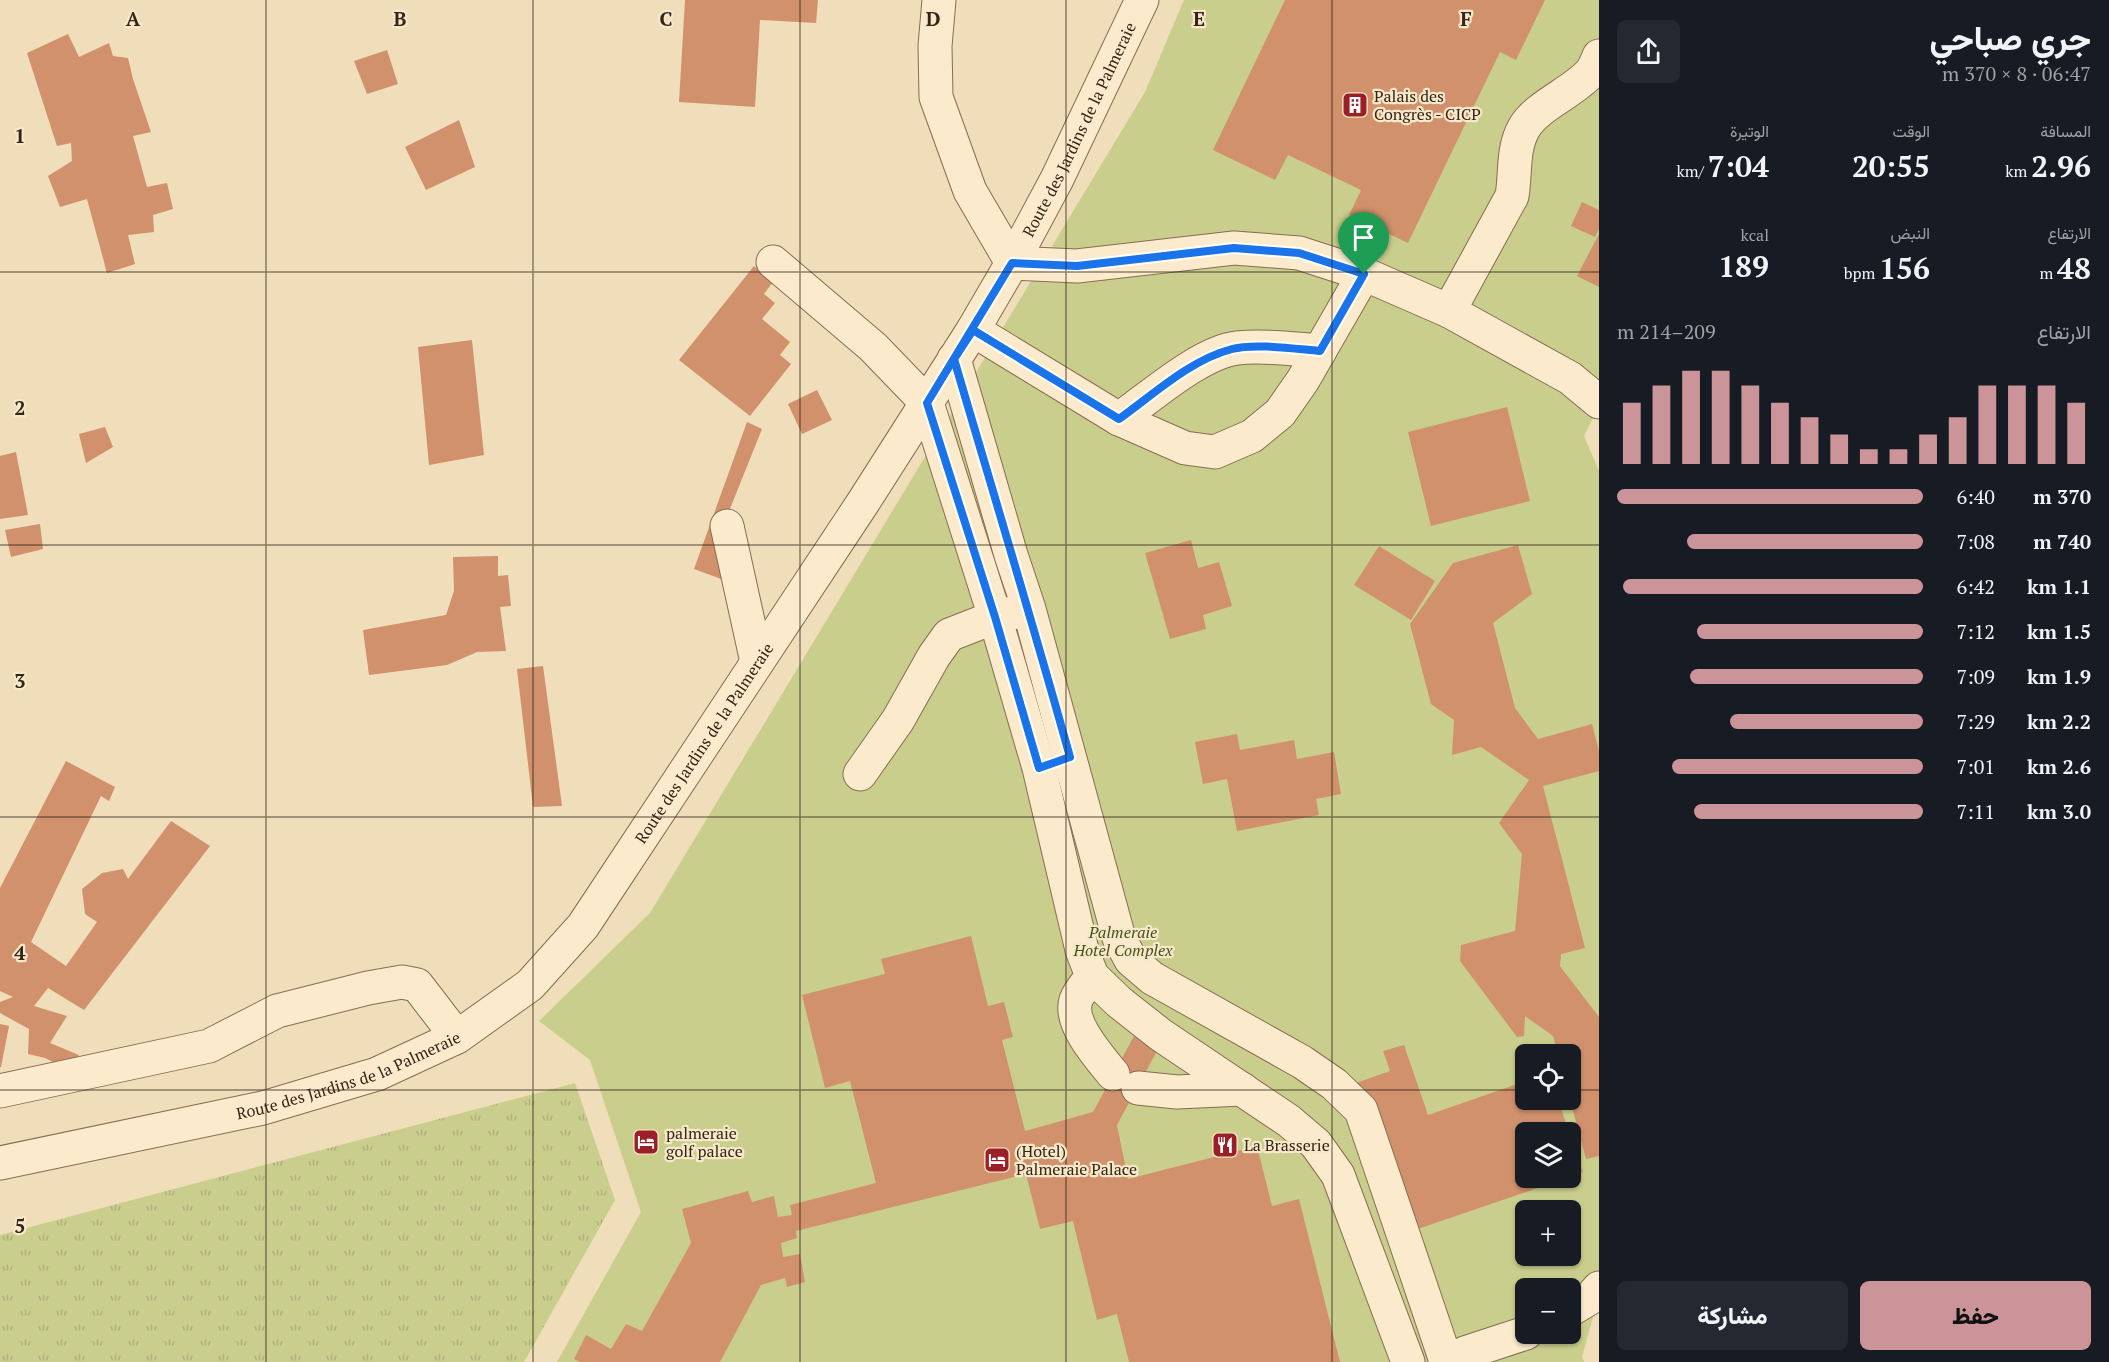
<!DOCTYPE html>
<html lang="ar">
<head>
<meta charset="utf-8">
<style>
	:root { --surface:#171b24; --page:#242831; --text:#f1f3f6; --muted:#9ea1a6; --accent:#ca9498 }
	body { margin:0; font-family:"PT Serif",Vazirmatn,serif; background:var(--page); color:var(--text); direction:rtl; height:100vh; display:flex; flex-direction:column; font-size:22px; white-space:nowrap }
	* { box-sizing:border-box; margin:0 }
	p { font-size:20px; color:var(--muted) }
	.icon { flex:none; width:33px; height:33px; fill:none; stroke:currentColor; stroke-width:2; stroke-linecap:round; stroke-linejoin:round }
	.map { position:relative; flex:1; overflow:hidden; direction:ltr }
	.details { display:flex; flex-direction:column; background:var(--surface); width:510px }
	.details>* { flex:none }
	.buttons { position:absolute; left:1515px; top:1044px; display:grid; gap:12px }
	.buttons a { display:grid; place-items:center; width:66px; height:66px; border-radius:9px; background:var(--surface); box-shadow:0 2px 4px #0004; font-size:30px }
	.pin { position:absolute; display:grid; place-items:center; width:51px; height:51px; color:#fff; margin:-62px -26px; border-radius:50% 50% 50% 0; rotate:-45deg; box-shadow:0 0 6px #0007 }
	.pin .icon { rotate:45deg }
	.round { display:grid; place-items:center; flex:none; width:63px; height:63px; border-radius:9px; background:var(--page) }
	.head { display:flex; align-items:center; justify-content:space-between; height:102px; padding:0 18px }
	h1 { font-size:33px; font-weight:800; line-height:45px }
	.metrics { display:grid; grid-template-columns:repeat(3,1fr); gap:9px; height:102px; padding:6px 18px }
	.metrics div { display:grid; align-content:center }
	.metrics b { font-size:30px; font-weight:800 }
	.metrics small { font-size:16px; font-weight:400 }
	.metrics p { font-size:16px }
	.chart { height:168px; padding:12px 18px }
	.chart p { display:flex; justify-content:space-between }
	.chart svg { width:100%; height:108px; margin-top:6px; stroke:var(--accent); stroke-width:6 }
	.button { display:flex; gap:12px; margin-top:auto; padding:12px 18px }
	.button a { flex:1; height:69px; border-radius:9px; background:var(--accent); color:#111; font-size:24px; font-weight:800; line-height:69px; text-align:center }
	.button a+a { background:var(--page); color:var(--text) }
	ul { padding:0 18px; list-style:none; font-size:20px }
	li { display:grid; grid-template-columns:96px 72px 1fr; align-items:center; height:45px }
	li i { height:15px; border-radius:8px; background:var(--accent) }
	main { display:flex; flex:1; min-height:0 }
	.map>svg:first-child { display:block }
	.grass { fill:url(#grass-tufts) }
	.green { fill:#cace8d; fill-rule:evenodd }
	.building { fill:#d1916c }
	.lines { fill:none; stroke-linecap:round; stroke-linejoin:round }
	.minor-casing { stroke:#876c53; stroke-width:35 }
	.minor { stroke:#fbebcc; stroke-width:33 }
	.route-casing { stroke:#fff; stroke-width:12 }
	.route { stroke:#1a73e8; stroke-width:8 }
	.grid { fill:none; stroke:#352519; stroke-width:1.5; stroke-opacity:0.55 }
	.labels { text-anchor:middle; stroke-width:4.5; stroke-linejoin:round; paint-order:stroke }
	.poi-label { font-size:16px; fill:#352519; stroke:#f7e8c9; text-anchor:start }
	.street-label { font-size:16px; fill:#352519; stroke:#f7e8c9 }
	.park-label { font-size:16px; font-style:italic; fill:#48531e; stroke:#f7e8c9 }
	.grid-label { font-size:20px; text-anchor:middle; font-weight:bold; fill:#352519; stroke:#f7e8c9; stroke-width:4.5; stroke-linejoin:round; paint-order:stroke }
</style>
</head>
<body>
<main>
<section class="details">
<div class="head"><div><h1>جري صباحي</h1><p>06:47 · 8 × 370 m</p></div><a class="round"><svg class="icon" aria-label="share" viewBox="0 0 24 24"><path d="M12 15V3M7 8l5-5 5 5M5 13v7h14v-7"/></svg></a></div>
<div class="metrics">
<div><p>المسافة</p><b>2.96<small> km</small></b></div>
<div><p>الوقت</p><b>20:55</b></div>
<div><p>الوتيرة</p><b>7:04<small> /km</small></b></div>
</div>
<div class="metrics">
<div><p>الارتفاع</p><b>48<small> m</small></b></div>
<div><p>النبض</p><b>156<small> bpm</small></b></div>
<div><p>kcal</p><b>189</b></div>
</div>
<div class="chart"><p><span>الارتفاع</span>209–214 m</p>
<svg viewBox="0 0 160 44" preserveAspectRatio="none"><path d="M5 44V19M15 44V12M25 44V6M35 44V6M45 44V12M55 44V19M65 44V25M75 44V32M85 44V38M95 44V38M105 44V32M115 44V25M125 44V12M135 44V12M145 44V12M155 44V19"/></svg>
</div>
<ul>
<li><b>370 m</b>6:40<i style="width:100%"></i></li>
<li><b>740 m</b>7:08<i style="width:77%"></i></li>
<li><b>1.1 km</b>6:42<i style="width:98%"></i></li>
<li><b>1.5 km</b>7:12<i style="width:74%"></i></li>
<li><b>1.9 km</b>7:09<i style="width:76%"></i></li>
<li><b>2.2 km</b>7:29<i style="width:63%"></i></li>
<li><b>2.6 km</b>7:01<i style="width:82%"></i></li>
<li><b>3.0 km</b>7:11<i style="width:75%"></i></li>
</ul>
<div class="button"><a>حفظ</a><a>مشاركة</a></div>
</section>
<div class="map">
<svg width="1599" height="1362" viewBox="0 0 1599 1362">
	<defs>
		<pattern id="grass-tufts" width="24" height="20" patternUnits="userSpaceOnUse" patternTransform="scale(1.5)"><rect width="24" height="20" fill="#cace8d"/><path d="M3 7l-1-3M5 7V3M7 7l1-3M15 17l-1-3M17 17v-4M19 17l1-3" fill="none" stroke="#aeb179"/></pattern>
	</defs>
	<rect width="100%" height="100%" fill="#f0ddb9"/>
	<polygon class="grass" points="575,1083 615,1200 524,1362 0,1362 0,1235"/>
	<path class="green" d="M1184,0H1599V406L1584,436L1599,471V1296L1582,1357L1584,1362H557L641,1212L590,1060L539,1021L650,913L1145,92ZM1526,1054H1570V1100H1526ZM1526,1132H1570V1178H1526ZM1526,1210H1570V1256H1526ZM1526,1288H1570V1334H1526Z"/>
	<g class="building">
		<polygon points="685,0 818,0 816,23 760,20 755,107 679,102"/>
		<polygon points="1285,0 1545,0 1516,60 1500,52 1408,243 1349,215 1361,190 1288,155 1275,180 1213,150"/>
		<polygon points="68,34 79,57 109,43 113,56 128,58 133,79 151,132 133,136 147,187 167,183 173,209 153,215 154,232 128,235 135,264 107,273 87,199 60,207 48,176 72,161 71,143 57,146 27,53"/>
		<polygon points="387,50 398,84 367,94 354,61"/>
		<polygon points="459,120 475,167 426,190 405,147"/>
		<polygon points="1582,202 1599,210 1599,229 1595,237 1571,226"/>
		<polygon points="1599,234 1599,287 1577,276"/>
		<polygon points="754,266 773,282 764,294 775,303 762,319 790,342 780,355 791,364 750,416 679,360"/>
		<polygon points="472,340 484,455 429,465 418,347"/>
		<polygon points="817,390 832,420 802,434 788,404"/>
		<polygon points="1507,407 1530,501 1431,526 1408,432"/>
		<polygon points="747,422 762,429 715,546 724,580 694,569"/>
		<polygon points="105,427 113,447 86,463 79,434"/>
		<polygon points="16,452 28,515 0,519 0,456"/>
		<polygon points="40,524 43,549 11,557 5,530"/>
		<polygon points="1191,540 1198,568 1219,562 1232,606 1203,615 1206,629 1170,639 1145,553"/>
		<polygon points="1518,545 1532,594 1493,623 1515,708 1538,739 1592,724 1599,751 1599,771 1543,786 1585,948 1561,954 1560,966 1599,1017 1599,1156 1586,1159 1570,1100 1570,1054 1558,1054 1553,1036 1525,1016 1524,1036 1517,1037 1460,961 1461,945 1515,931 1522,854 1499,823 1529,780 1481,747 1452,755 1454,720 1431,704 1410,624 1453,563"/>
		<polygon points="1379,546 1435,581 1411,620 1354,585"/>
		<polygon points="498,556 498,576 508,575 511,606 500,607 506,651 477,652 447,665 369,675 363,630 446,615 454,591 453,557"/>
		<polygon points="543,666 562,806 533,807 517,669"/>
		<polygon points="1237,734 1240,750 1294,740 1297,759 1334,752 1341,794 1316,799 1319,815 1237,831 1227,779 1203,784 1195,742"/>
		<polygon points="66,761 115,787 109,801 101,796 31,942 66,966 97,922 85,914 82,889 102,873 123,869 128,879 171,821 210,846 84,1010 48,988 34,1006 67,1016 50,1043 79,1055 69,1070 45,1058 28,1054 29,1029 0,1013 0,1002 13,997 0,991 0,888"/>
		<polygon points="971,936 988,1006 1004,1002 1013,1037 1002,1040 1025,1131 1093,1112 1134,1036 1158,1049 1117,1125 1128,1179 1257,1146 1272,1206 1299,1199 1340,1362 1129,1362 1117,1314 1097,1320 1073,1221 1040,1229 1026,1174 796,1231 797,1238 781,1243 783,1257 800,1254 805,1282 787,1287 785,1278 761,1285 720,1362 580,1362 574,1359 586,1335 611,1349 626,1324 642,1331 691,1243 682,1209 748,1191 752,1202 774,1196 778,1217 792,1215 790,1205 876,1183 850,1081 825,1088 802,995 885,974 881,959"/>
		<polygon points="0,1024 9,1026 1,1067 0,1067"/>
		<polygon points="1404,1045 1428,1115 1526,1081 1526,1100 1544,1100 1545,1101 1558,1100 1569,1132 1526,1132 1526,1178 1567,1178 1406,1233 1356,1083 1390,1071 1383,1051"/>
		<polygon points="1570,1137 1583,1172 1570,1177"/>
	</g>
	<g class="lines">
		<g class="minor-casing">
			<g id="minor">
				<polyline points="939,0 935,46 936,97 970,191 1012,263 1077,266 1234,248 1299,253 1364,274 1449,311 1570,378 1599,402"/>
				<polyline points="773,262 873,347 927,403 995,617 1039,768 1082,950 1092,976 1119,1002 1161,1035 1289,1121 1316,1144 1338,1175 1408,1362"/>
				<path d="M1449,311L1512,196C1516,173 1512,149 1524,128C1536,106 1574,92 1591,72C1594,68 1597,61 1599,56"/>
				<polyline points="973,330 1119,419 1185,448 1215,452 1252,436 1280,413 1303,380 1364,274"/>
				<polyline points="954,359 1011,555 1029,609 1119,938 1131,960 1152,978 1302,1062 1334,1084 1361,1110 1446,1361"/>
				<path d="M1119,419C1149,398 1201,352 1237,348C1264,345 1293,349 1320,351"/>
				<polyline points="727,526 757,662"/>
				<polyline points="860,774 898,720 934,656 949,635 995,617 1016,612"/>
				<path d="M1092,976C1087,983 1079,992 1076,1000C1068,1023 1100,1058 1113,1074"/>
				<polyline points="1138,1088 1177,1092 1242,1089"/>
				<polyline points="0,1091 209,1046 277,1011 368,988 402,982 417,985 457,1037"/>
				<path id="s1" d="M0,1163L263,1108L377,1074L457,1037L530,985L583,926L864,501L973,330L1012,263L1057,179L1142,0"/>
				<polyline points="1570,1310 1590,1298 1599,1288"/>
				<polyline points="1445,1362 1465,1353 1526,1333"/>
			</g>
		</g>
		<use href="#minor" class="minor"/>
	</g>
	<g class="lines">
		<g class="route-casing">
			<path id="route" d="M1364,274L1299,253L1234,248L1077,266L1012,263L927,403L995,617L1039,768L1070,757C1033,624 993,492 954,359L973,330L1119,419C1154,394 1190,360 1232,349C1255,343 1296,349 1320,351L1364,274"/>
		</g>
		<use href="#route" class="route"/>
	</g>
	<path class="grid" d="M266,0V1362M533,0V1362M800,0V1362M1066,0V1362M1332,0V1362M0,272H1599M0,545H1599M0,817H1599M0,1090H1526M1570,1090H1599"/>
	<defs>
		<g id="building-square" transform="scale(1.35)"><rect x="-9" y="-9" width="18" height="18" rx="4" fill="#9a1f26" stroke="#f7e8c9"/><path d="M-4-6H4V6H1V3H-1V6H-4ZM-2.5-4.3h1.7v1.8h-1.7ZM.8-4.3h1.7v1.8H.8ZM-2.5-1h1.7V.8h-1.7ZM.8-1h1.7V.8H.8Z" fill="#fff"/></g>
		<g id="hotel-square" transform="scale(1.35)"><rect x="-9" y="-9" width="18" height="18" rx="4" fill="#9a1f26" stroke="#f7e8c9"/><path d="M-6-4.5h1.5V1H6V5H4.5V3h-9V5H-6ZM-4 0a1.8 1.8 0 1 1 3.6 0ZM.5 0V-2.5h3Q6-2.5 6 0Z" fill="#fff"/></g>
		<g id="restaurant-square" transform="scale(1.35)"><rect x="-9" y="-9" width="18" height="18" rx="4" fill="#9a1f26" stroke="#f7e8c9"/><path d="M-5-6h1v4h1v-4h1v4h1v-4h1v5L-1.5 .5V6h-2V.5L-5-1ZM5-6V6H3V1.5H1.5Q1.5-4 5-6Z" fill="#fff"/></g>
	</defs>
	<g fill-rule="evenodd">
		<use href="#building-square" x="1355" y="105"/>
		<use href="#hotel-square" x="646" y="1142"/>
		<use href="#restaurant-square" x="1225" y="1145"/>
		<use href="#hotel-square" x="997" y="1160"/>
	</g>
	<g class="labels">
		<g class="poi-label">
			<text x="1374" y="102">Palais des<tspan x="1374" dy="18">Congrès - CICP</tspan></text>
			<text x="666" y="1139">palmeraie<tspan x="666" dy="18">golf palace</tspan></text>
			<text x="1244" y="1151">La Brasserie</text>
			<text x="1016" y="1157">(Hotel)<tspan x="1016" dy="18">Palmeraie Palace</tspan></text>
		</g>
		<g class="street-label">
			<text dy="6" stroke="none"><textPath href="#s1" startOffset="1584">Route des Jardins de la Palmeraie</textPath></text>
			<text dy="6" stroke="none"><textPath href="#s1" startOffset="864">Route des Jardins de la Palmeraie</textPath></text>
			<text dy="6" stroke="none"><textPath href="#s1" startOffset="360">Route des Jardins de la Palmeraie</textPath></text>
		</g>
		<g class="park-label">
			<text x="1123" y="938">Palmeraie<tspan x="1123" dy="18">Hotel Complex</tspan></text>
		</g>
	</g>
	<g class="grid-label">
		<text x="133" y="26">A</text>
		<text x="400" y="26">B</text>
		<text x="666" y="26">C</text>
		<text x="933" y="26">D</text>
		<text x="1199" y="26">E</text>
		<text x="1466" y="26">F</text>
		<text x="20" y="143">1</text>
		<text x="20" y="415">2</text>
		<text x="20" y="688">3</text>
		<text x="20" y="960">4</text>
		<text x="20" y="1233">5</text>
	</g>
</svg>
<div class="buttons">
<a><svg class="icon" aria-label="locate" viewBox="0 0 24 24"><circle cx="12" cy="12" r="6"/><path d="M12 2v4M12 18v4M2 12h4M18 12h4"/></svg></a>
<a><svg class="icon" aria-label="layers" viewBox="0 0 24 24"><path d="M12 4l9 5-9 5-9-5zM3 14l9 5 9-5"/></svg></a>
<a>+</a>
<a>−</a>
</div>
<div class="pin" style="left:1364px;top:274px;background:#1e9e55"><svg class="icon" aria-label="arrive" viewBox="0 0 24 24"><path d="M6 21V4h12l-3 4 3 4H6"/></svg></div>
</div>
</main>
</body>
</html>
